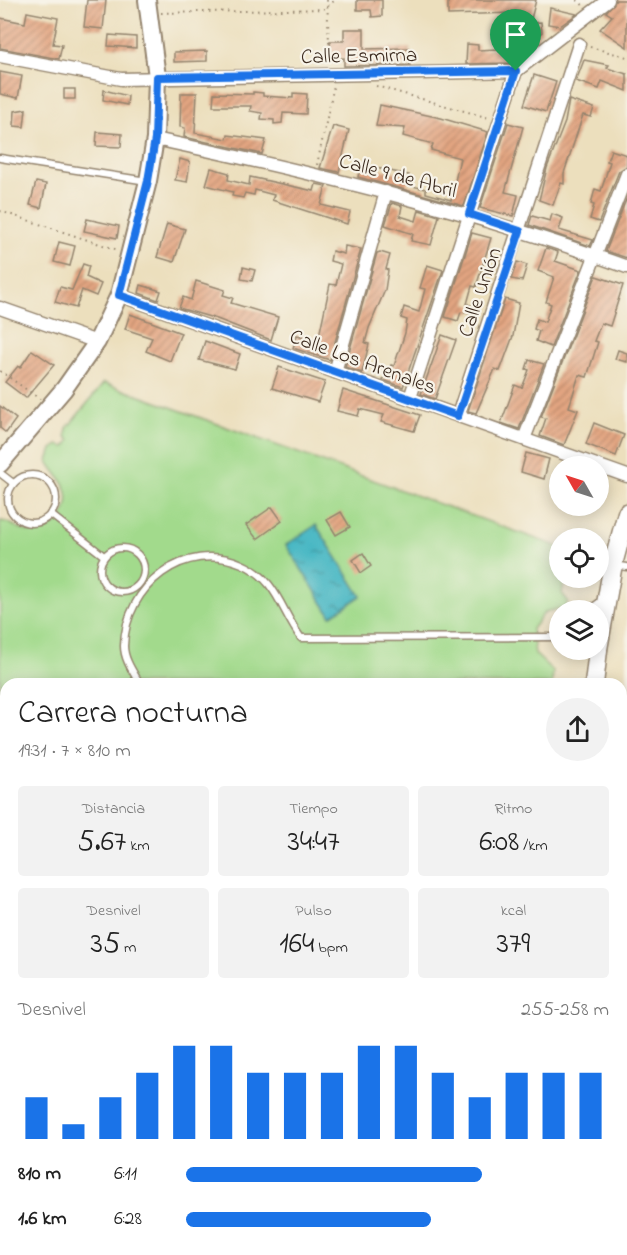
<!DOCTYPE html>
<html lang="es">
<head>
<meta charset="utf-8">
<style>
	:root { --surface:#fff; --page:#f2f2f2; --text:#222; --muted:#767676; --accent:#1a73e8 }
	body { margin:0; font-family:"Indie Flower",sans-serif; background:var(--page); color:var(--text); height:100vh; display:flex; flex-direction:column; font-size:22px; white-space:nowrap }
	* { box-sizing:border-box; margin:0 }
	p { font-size:20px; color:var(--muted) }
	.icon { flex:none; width:33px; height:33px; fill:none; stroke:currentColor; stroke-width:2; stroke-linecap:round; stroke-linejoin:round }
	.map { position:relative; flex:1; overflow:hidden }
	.drawer { position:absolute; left:0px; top:678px; width:627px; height:578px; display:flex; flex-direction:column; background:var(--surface); border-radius:18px 18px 0 0; box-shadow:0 3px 15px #0003 }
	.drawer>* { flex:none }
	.needle { width:39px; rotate:309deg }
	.tools { position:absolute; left:549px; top:456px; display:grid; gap:12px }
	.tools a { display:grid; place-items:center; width:60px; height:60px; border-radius:50%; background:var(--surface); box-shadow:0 3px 15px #0003; font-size:30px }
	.pin { position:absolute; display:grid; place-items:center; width:51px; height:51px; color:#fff; margin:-62px -26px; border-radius:50% 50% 50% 0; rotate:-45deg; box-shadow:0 0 6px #0007 }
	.pin .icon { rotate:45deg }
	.round { display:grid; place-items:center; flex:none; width:63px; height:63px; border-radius:32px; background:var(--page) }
	.head { display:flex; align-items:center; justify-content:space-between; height:102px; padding:0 18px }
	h1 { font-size:33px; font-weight:600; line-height:45px }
	.stats { display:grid; grid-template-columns:repeat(3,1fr); gap:9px; height:102px; padding:6px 18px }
	.stats div { display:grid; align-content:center; border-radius:6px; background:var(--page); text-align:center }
	.stats b { font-size:30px; font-weight:600 }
	.stats small { font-size:16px; font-weight:400 }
	.stats p { font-size:16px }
	.chart { height:168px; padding:12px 18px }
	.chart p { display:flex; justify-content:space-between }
	.chart svg { width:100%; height:108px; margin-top:6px; stroke:var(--accent); stroke-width:6 }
	ul { padding:0 18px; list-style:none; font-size:20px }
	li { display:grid; grid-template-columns:96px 72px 1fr; align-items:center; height:45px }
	li i { height:15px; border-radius:8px; background:var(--accent) }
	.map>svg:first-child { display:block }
	.pitch { fill:#a2da8c; stroke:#6e8255; stroke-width:1.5 }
	.water { fill:url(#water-ripples); stroke:#427171; stroke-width:1.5 }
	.building { fill:url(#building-hatch) }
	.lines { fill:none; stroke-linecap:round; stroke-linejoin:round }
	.lane-casing { stroke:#94846e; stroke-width:9 }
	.street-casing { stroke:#94846e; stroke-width:15 }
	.secondary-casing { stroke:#94846e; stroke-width:20 }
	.primary-casing { stroke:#94846e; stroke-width:21 }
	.path { stroke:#94846e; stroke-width:2; stroke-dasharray:1.5 4.5; stroke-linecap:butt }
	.lane { stroke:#fff; stroke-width:6 }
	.street { stroke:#fff; stroke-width:12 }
	.secondary { stroke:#fff; stroke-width:16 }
	.primary { stroke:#fff; stroke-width:18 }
	.route-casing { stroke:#fff; stroke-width:12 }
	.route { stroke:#1a73e8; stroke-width:8 }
	.labels { text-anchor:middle; stroke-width:4.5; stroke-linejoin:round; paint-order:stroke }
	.street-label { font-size:21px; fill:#3b2a1e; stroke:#f7f3e8 }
</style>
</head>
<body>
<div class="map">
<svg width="627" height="1255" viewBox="0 0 627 1255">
	<defs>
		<pattern id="water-ripples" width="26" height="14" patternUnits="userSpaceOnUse" patternTransform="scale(1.5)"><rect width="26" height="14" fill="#4ab8c4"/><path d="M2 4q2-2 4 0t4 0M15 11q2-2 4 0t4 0" fill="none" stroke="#3f969f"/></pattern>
		<pattern id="building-hatch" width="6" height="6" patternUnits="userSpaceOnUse" patternTransform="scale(1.5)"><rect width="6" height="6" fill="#e3a581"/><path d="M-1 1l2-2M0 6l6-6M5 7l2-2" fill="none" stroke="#b98769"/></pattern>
	</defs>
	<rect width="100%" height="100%" fill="#f7f3e8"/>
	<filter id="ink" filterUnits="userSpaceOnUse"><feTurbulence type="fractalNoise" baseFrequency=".0167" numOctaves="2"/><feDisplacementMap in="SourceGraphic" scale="12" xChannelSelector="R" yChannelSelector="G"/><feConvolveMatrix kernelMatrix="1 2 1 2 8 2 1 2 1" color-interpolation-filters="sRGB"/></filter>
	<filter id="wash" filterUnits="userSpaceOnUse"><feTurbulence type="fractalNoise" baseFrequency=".008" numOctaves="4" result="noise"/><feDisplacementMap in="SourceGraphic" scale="24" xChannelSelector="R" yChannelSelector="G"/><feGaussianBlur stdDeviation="1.35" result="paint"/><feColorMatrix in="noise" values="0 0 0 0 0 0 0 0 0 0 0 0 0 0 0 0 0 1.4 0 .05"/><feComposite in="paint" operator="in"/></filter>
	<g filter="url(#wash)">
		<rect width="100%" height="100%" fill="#ecdfbd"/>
		<g class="pitch">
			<path d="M104,383L559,547L560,578H572L564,583L562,593L568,601L566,607L545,612L532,629L535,654L553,671L552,684H6V992L0,986V521C11,521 19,531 31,532C51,534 71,514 67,493C65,480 53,472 48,461L52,449L58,445L65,447L70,441L66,436L67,428Z"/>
			<polygon points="6,1165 6,1249 0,1243 0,1171"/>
			<polygon points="7,1250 286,1250 286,1255 12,1255"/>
		</g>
		<polygon class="water" points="316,525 361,596 331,616 286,545"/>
		<g id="blocks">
			<g class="building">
				<polygon points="87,0 106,0 103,29 84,27"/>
				<polygon points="357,0 382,0 382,16 372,17 371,10 357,10"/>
				<polygon points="448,0 536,0 530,23 541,22 542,33 538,33 537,44 523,55 511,55 511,63 466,64 467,44 478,45 478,50 498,49 498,44 511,44 513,13 448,15"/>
				<polygon points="616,0 627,0 627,47 600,29 612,16 606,12"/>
				<polygon points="550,8 577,14 560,26 548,24"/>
				<polygon points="27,12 58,18 53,44 62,45 59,59 0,48 0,18 25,23"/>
				<polygon points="344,29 364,29 364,49 410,48 410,65 344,66 344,58 331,59 330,41 344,41"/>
				<polygon points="109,35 136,37 136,48 108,46"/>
				<polygon points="207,51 207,61 174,62 174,52"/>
				<polygon points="584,60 609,65 607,68 627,74 627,91 602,81 599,89 576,81"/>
				<polygon points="0,72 22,76 18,98 0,94"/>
				<polygon points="534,75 556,82 546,112 524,105"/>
				<rect x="64" y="89" width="11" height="10"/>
				<polygon points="104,90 128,96 127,105 103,100"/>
				<polygon points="253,92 263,93 263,96 293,98 293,93 307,94 306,114 283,113 282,123 274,124 274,120 261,119 262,113 250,111 251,106 213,106 214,93 253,94"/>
				<polygon points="181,93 197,93 195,133 227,139 228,135 266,140 262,154 184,137 185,128 180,127"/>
				<polygon points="569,100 594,108 591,117 583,115 564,173 564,184 561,183 553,205 539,200 547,168 565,122"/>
				<polygon points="380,105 441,118 488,132 464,206 358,177 360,168 375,172 376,168 409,175 407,185 426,189 426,193 451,200 460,158 431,150 433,144 403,136 405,128 376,126"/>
				<polygon points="26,109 24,127 14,126 15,111"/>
				<polygon points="508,123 523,127 505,192 518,195 513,216 480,208"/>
				<polygon points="333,126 349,130 339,172 320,168"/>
				<polygon points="97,132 122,134 121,147 96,146"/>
				<polygon points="611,150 627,155 627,166 619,171 599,222 590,219 594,205 591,204 595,189 601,191 610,162 607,161"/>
				<polygon points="180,159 190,162 187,182 175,180"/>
				<polygon points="211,168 229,173 228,180 249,185 250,177 314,191 316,184 326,186 321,205 350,212 347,224 272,200 274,195 255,190 254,195 245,193 243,198 232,196 233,192 206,185"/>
				<polygon points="36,182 46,184 41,208 30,205"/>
				<polygon points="627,197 627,258 606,251"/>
				<polygon points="392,203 402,206 400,216 416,221 419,210 439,216 431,245 411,241 413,234 385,225"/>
				<polygon points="552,214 563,218 559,230 593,240 590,246 529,225 532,216 550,221"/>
				<polygon points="87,219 119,226 117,238 84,231"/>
				<polygon points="167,224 185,229 174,262 157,257"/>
				<polygon points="472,233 491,238 476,287 472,286 467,304 473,306 471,314 461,312 458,321 445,317"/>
				<polygon points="59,242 75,246 70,266 54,262"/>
				<polygon points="345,246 361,249 330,360 293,348 297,335 318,341 330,284 336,285 341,264 330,261 332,251 344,254"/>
				<polygon points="546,248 558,252 555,261 581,270 551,347 536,341 539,331 534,329 537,319 545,322 551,304 546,302 554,277 538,271"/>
				<polygon points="380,252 390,255 386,269 388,270 385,290 369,328 365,343 369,344 362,373 345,367 377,253"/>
				<polygon points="517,262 527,265 522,281 511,279"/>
				<polygon points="83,264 89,266 86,277 101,284 96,296 82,290 76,308 55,302 60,287 72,290"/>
				<polygon points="427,265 443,270 403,387 383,380 391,365 394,366 405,333 407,320 401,318 404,307 419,312 425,289 420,288"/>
				<polygon points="243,267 255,270 252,281 241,279"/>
				<polygon points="596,276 623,285 610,326 601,323 594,341 598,342 587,377 579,375 569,407 578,410 564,445 540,436 546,418 541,417"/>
				<polygon points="196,281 225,290 223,295 233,298 231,303 278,317 271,340 217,319 179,308 183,297 191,300"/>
				<polygon points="141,285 161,291 158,300 139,293"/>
				<polygon points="505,299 519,303 513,336 500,371 495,369 476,413 468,411"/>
				<polygon points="130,314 181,333 170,361 146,351 152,338 125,329"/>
				<polygon points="442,335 456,340 435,399 421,394"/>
				<polygon points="205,341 240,354 235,369 199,360"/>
				<polygon points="32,350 54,365 26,398 5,382 18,366 20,368"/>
				<polygon points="618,350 627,353 627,362 615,359"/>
				<polygon points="529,360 544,364 519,429 501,423 515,385 522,388 529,370 526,369"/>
				<polygon points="279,367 325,382 318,402 272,388"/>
				<polygon points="343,390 420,415 414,431 381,422 384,415 360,409 358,416 337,411"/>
				<polygon points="0,406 16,419 6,433 0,428"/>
				<polygon points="594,423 624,435 616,456 586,444"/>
				<polygon points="526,453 549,459 544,479 521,472"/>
				<polygon points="272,507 282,521 257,539 246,525"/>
				<polygon points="341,512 350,527 336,535 327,520"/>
				<polygon points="363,553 371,566 361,573 353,560"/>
			</g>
		</g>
	</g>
	<g filter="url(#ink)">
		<use href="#blocks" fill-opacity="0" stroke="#94846e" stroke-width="1.5"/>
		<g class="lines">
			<g class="lane-casing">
				<g id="lane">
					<polyline points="0,158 147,181"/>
					<polyline points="0,473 13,483"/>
					<circle cx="32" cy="499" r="24"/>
					<polyline points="50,514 104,556"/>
					<circle cx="122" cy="570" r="22"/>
					<polyline points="614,565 627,567"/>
					<polyline points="589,610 603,600"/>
					<path d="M140,684C134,673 124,660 124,646C125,586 185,539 242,564C277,579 281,611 301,638L560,637"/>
					<polyline points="621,1099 627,1099"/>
				</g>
			</g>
			<g class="street-casing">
				<g id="street">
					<polyline points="0,56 121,79 516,71 608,0"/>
					<path d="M155,139C315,173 473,211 627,267"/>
					<polyline points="119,295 627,476"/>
					<polyline points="0,308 97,342"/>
					<polyline points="335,372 386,192"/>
					<polyline points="410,398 516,71"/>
					<polyline points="458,415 579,44"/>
					<polyline points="524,439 627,174"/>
					<polyline points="409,1255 422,1250"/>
				</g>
			</g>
			<g class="secondary-casing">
				<polyline id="secondary" points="0,464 64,389 97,342 119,295 148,181 155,139 157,77 147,0"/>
			</g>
			<g class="primary-casing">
				<g id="primary">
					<polyline points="598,649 613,564 627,513"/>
					<polyline points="594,684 598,650"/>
					<polyline points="572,1255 572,1250"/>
				</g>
			</g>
			<g class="path">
				<polyline points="327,0 330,63"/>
				<polyline points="577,0 584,6"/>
				<polyline points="161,13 325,9 335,0"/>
				<polyline points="590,47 627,57"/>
				<polyline points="376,86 489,118"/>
				<polyline points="317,165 334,85"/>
				<polyline points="0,211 118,250"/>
				<polyline points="0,371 40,399"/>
			</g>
			<use href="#lane" class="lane"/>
			<use href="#street" class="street"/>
			<use href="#secondary" class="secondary"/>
			<use href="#primary" class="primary"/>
		</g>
	</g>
	<g class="lines" filter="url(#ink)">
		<g class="route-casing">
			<polygon id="route" points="516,71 469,214 520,231 458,416 119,295 148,181 155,139 157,77"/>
		</g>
		<use href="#route" class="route"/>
	</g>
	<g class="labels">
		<g class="street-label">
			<text transform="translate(359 55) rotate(-1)" y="7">Calle Esmirna</text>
			<text transform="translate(398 175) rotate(15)" y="7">Calle 9 de Abril</text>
			<text transform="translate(479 292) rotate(-71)" y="7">Calle Unión</text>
			<text transform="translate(363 361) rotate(20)" y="7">Calle Los Arenales</text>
		</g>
	</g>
</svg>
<div class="tools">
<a><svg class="needle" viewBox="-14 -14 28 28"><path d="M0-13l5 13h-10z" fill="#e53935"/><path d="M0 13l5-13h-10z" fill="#767676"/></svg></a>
<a><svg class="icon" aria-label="locate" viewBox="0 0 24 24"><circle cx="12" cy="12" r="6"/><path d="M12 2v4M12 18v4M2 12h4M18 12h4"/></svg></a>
<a><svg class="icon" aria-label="layers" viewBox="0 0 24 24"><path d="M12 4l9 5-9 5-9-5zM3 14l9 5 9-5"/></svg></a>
</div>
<div class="pin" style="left:516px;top:71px;background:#1e9e55"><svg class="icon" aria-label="arrive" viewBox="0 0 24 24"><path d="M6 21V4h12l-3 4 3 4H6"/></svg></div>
<section class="drawer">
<div class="head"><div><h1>Carrera nocturna</h1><p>19:31 · 7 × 810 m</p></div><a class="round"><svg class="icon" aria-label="share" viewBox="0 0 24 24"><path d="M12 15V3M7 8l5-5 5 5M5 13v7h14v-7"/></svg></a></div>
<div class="stats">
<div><p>Distancia</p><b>5.67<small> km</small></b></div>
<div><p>Tiempo</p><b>34:47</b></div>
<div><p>Ritmo</p><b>6:08<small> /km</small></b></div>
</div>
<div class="stats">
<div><p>Desnivel</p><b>35<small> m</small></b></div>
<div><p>Pulso</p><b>164<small> bpm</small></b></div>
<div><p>kcal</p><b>379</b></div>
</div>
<div class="chart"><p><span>Desnivel</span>255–258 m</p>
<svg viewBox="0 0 160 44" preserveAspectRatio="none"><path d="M5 44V27M15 44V38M25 44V27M35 44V17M45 44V6M55 44V6M65 44V17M75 44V17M85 44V17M95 44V6M105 44V6M115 44V17M125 44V27M135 44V17M145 44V17M155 44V17"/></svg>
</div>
<ul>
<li><b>810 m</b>6:11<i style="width:70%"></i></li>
<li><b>1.6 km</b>6:28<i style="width:58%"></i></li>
</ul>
</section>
</div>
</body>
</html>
